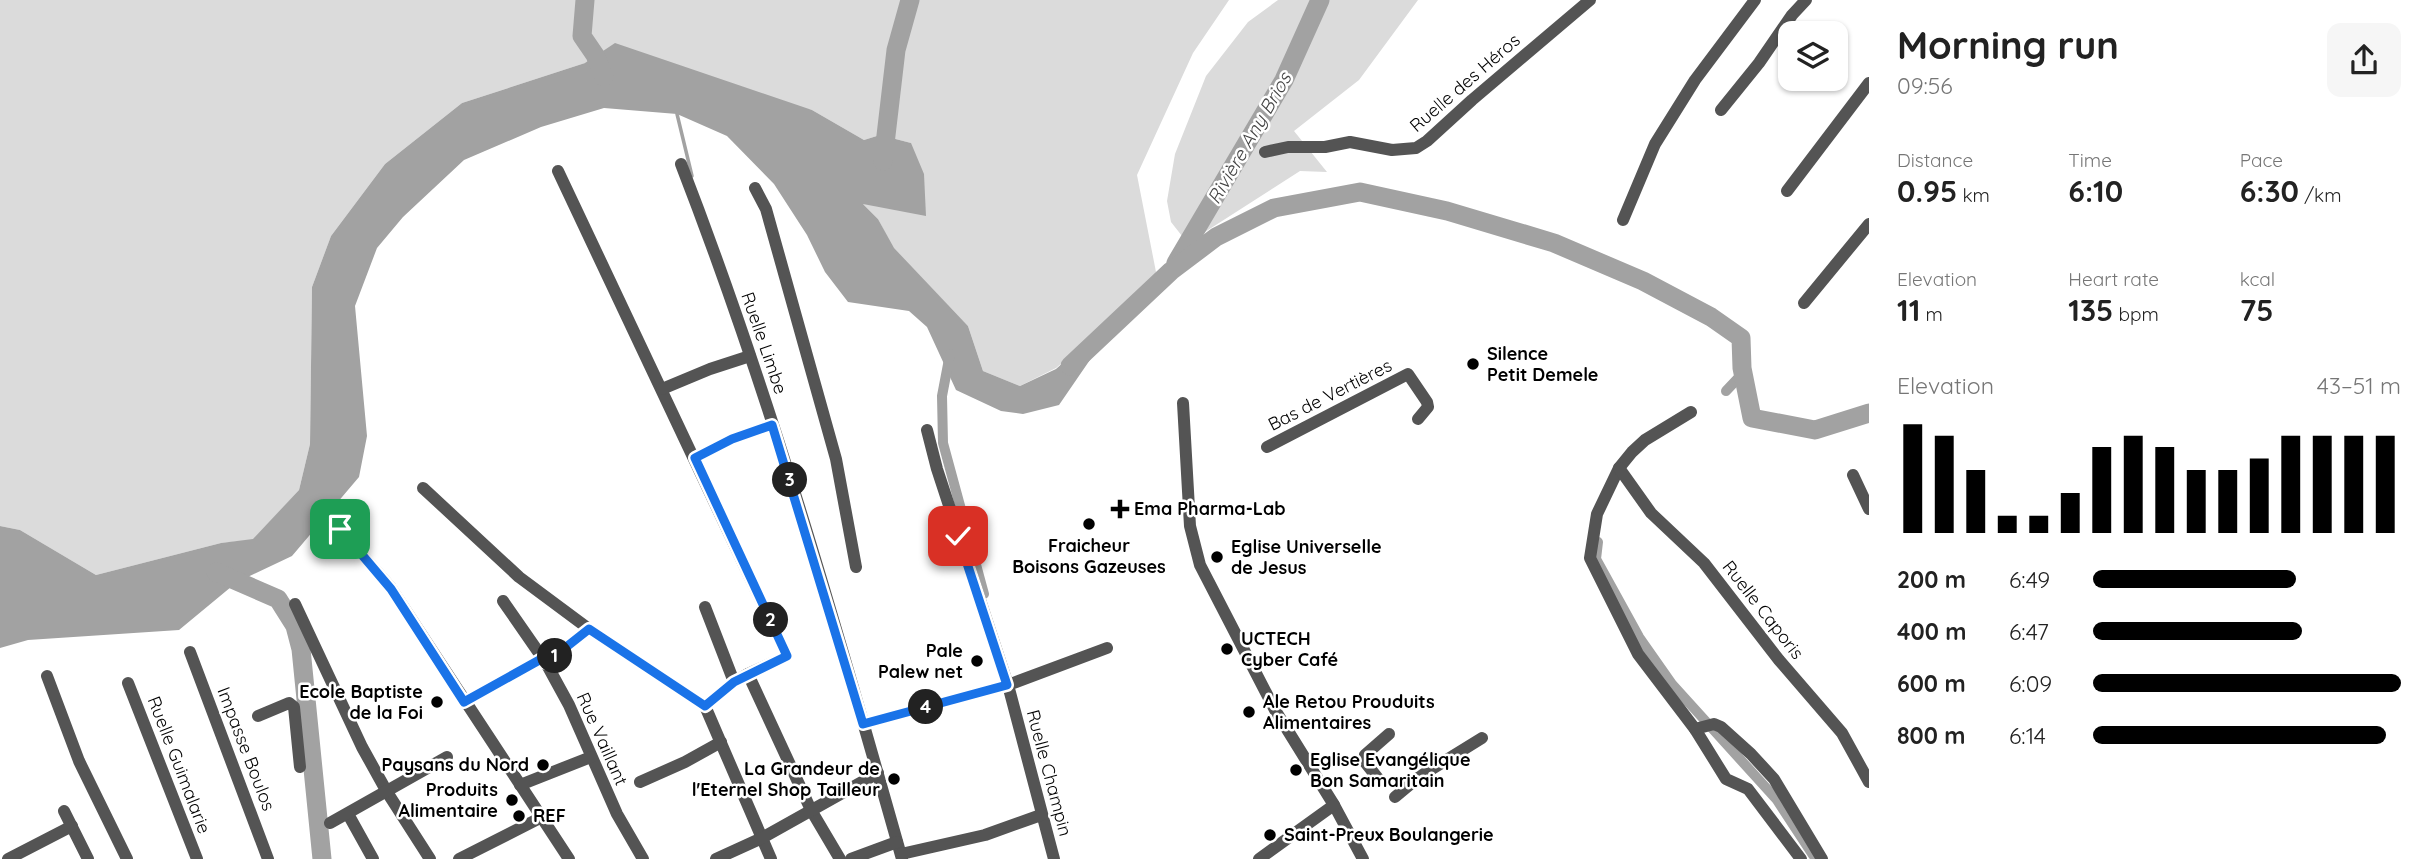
<!DOCTYPE html>
<html lang="en">
<head>
<meta charset="utf-8">
<style>
	:root { --surface:#fff; --page:#f6f6f6; --text:#222; --muted:#767676; --accent:#000 }
	body { margin:0; font-family:Quicksand,sans-serif; background:var(--page); color:var(--text); height:100vh; display:flex; flex-direction:column; font-size:26px; white-space:nowrap }
	* { box-sizing:border-box; margin:0 }
	p { font-size:23px; color:var(--muted) }
	.icon { flex:none; width:38px; height:38px; fill:none; stroke:currentColor; stroke-width:2; stroke-linecap:round; stroke-linejoin:round }
	.map { position:relative; flex:1; overflow:hidden }
	.sheet { display:flex; flex-direction:column; background:var(--surface); width:560px }
	.sheet>* { flex:none }
	.controls { position:absolute; left:1778px; top:21px; display:grid; gap:14px }
	.controls a { display:grid; place-items:center; width:70px; height:70px; border-radius:14px; background:var(--surface); box-shadow:0 2px 5px #0004; font-size:35px }
	.pin { position:absolute; display:grid; place-items:center; width:60px; height:60px; color:#fff; margin:-30px; border-radius:14px; box-shadow:0 4px 10px #0006 }
	.km { position:absolute; width:35px; height:35px; margin:-18px; border-radius:50%; background:#222; color:#fff; font-size:19px; line-height:35px; text-align:center }
	.round { display:grid; place-items:center; flex:none; width:74px; height:74px; border-radius:14px; background:var(--page) }
	.summary { display:flex; align-items:center; justify-content:space-between; height:119px; padding:0 28px }
	h1 { font-size:38px; font-weight:700; line-height:52px }
	.metrics { display:grid; grid-template-columns:repeat(3,1fr); gap:10px; height:119px; padding:7px 28px }
	.metrics div { display:grid; align-content:center }
	.metrics b { font-size:30px; font-weight:700 }
	.metrics small { font-size:19px; font-weight:400 }
	.metrics p { font-size:19px }
	.chart { height:196px; padding:14px 28px }
	.chart p { display:flex; justify-content:space-between }
	.chart svg { width:100%; height:126px; margin-top:7px; stroke:var(--accent); stroke-width:6 }
	ul { padding:0 28px; list-style:none; font-size:23px }
	li { display:grid; grid-template-columns:112px 84px 1fr; align-items:center; height:52px }
	li i { height:18px; border-radius:9px; background:var(--accent) }
	main { display:flex; flex:1; min-height:0 }
	.map>svg:first-child { display:block }
	.green { fill:#dbdbdb }
	.water { fill:#a2a2a2 }
	.lines { fill:none; stroke-linecap:round; stroke-linejoin:round }
	.stream { stroke:#a2a2a2; stroke-width:3.5 }
	.canal { stroke:#a2a2a2; stroke-width:10 }
	.river { stroke:#a2a2a2; stroke-width:19 }
	.minor { stroke:#545454; stroke-width:12 }
	.route-casing { stroke:#fff; stroke-width:14 }
	.route { stroke:#1a73e8; stroke-width:9 }
	.poi-dot { fill:#000; stroke:#fff; stroke-width:2.5 }
	.labels { text-anchor:middle; stroke-width:5; stroke-linejoin:round; paint-order:stroke }
	.street-label { font-size:18px; fill:#000; stroke:#fff }
	.poi-label { font-size:18px; font-weight:bold; fill:#000; stroke:#fff; text-anchor:start }
	.water-label { font-size:19px; font-style:italic; fill:#434343; stroke:#fff }
</style>
</head>
<body>
<main>
<div class="map">
<svg width="1869" height="859" viewBox="0 0 1869 859">
	<rect width="100%" height="100%" fill="#fff"/>
	<g class="green">
		<polygon points="0,0 1229,0 1193,53 1137,175 1156,272 1147,291 1056,368 1020,386 983,371 968,326 893,248 878,219 862,203 911,143 880,135 864,140 812,110 585,63 462,103 385,164 331,236 312,287 310,444 299,490 253,540 221,543 96,575 20,530 0,526"/>
		<polygon points="1278,0 1418,0 1359,80 1294,131 1327,172 1300,171 1194,239 1182,236 1171,222 1167,201 1175,154 1206,76 1248,22"/>
	</g>
	<polygon class="water" points="615,43 812,110 864,140 880,135 911,143 924,174 926,216 863,204 878,219 894,248 968,326 983,371 1020,386 1056,369 1083,345 1094,354 1059,405 1023,414 1001,411 956,390 927,327 909,311 848,302 825,272 807,235 774,184 727,136 677,114 604,108 541,127 464,160 403,217 377,248 355,306 367,436 359,477 292,556 237,582 179,630 28,640 0,648 0,526 20,530 96,575 221,543 253,539 299,490 310,444 312,287 331,236 385,164 462,103 585,63"/>
	<g class="lines">
		<polyline class="stream" points="677,114 692,176"/>
		<g class="canal">
			<polyline points="950,354 942,396 943,443 984,594"/>
			<polyline points="1726,391 1743,373"/>
			<polyline points="1598,542 1596,559 1639,637 1672,684 1777,800 1813,855"/>
		</g>
		<g class="river">
			<polyline points="585,0 582,36 595,55 604,77"/>
			<polyline points="883,161 896,50 910,0"/>
			<polyline points="1176,263 1284,80 1320,0"/>
			<polyline points="1070,366 1171,271 1216,237 1274,208 1360,192 1447,211 1554,243 1643,281 1711,317 1741,338 1742,368 1752,418 1815,430 1869,413"/>
			<polyline points="216,572 278,599 295,626 301,649 322,859"/>
		</g>
		<g class="minor">
			<polyline points="1721,110 1759,63 1792,15 1806,0"/>
			<polyline points="1265,152 1288,147 1325,147 1350,142 1392,150 1416,148 1427,141 1472,100 1590,0"/>
			<path d="M681,164C769,391 836,625 902,859"/>
			<polyline points="558,171 787,656 748,674 811,810 840,859"/>
			<polyline points="755,188 766,209 836,459 856,567"/>
			<polyline points="1787,191 1869,83"/>
			<polyline points="1623,220 1655,144 1695,80 1755,0"/>
			<polyline points="1804,303 1869,224"/>
			<polyline points="662,389 710,369 750,356"/>
			<polyline points="1183,403 1190,526 1200,565 1275,710 1334,805 1363,859"/>
			<polyline points="1691,412 1645,440 1632,452 1619,468 1597,514 1590,558 1638,654 1695,729 1726,779 1748,789 1801,859"/>
			<polyline points="927,430 937,469 1008,685 1054,859"/>
			<polyline points="1267,447 1408,374 1427,402 1428,407 1418,419"/>
			<polyline points="695,458 732,439 772,425"/>
			<polyline points="1619,468 1651,513 1704,563 1779,660 1842,733 1869,782"/>
			<polyline points="1853,475 1869,509"/>
			<polyline points="423,488 519,577 589,629 705,706 771,859"/>
			<polyline points="340,529 391,588 569,859"/>
			<polyline points="503,601 546,663 569,705 617,814 643,859"/>
			<polyline points="295,604 362,747 387,792 430,859"/>
			<polyline points="705,607 734,682 748,674"/>
			<polyline points="190,652 268,859"/>
			<polyline points="546,663 589,629"/>
			<polyline points="47,676 79,761 127,859"/>
			<polyline points="128,683 197,859"/>
			<polyline points="464,702 543,658"/>
			<polyline points="705,706 734,682"/>
			<polyline points="258,716 289,703 294,707 300,767"/>
			<polyline points="863,724 1008,685 1107,648"/>
			<polyline points="1695,729 1714,724 1721,727 1751,754 1774,779 1822,859"/>
			<polyline points="1380,781 1365,762 1365,755 1389,734"/>
			<polyline points="640,782 685,762 721,742"/>
			<polyline points="520,785 591,757"/>
			<polyline points="1395,797 1419,777 1482,738"/>
			<polyline points="64,811 88,859"/>
			<polyline points="348,814 373,859"/>
			<polyline points="330,823 447,757"/>
			<polyline points="901,854 985,835 1041,815"/>
			<polyline points="8,859 72,826"/>
			<polyline points="459,859 542,817"/>
			<polyline points="716,859 762,838 878,773"/>
			<polyline points="851,859 897,842"/>
			<polyline points="1259,859 1334,805"/>
		</g>
	</g>
	<g class="lines">
		<g class="route-casing">
			<polyline id="route" points="340,529 391,589 464,702 543,658 546,663 589,629 705,706 734,682 787,656 695,458 732,439 772,425 863,724 1007,685 958,536"/>
		</g>
		<use href="#route" class="route"/>
	</g>
	<g class="poi-dot">
		<circle cx="1473" cy="364" r="7"/>
		<path d="M1116.5 498.5h7v7h7v7h-7v7h-7v-7h-7v-7h7z"/>
		<circle cx="1089" cy="524" r="7"/>
		<circle cx="1217" cy="557" r="7"/>
		<circle cx="1227" cy="649" r="7"/>
		<circle cx="977" cy="661" r="7"/>
		<circle cx="437" cy="702" r="7"/>
		<circle cx="1249" cy="712" r="7"/>
		<circle cx="543" cy="765" r="7"/>
		<circle cx="1296" cy="770" r="7"/>
		<circle cx="894" cy="779" r="7"/>
		<circle cx="512" cy="800" r="7"/>
		<circle cx="519" cy="816" r="7"/>
		<circle cx="1270" cy="835" r="7"/>
	</g>
	<g class="labels">
		<g class="street-label">
			<text transform="translate(1465 83) rotate(-41)" y="6">Ruelle des Héros</text>
			<text transform="translate(764 343) rotate(71)" y="6">Ruelle Limbe</text>
			<text transform="translate(1330 395) rotate(-27)" y="6">Bas de Vertières</text>
			<text transform="translate(1763 610) rotate(52)" y="6">Ruelle Caporis</text>
			<text transform="translate(602 739) rotate(66)" y="6">Rue Vaillant</text>
			<text transform="translate(246 749) rotate(69)" y="6">Impasse Boulos</text>
			<text transform="translate(179 765) rotate(69)" y="6">Ruelle Guimalarie</text>
			<text transform="translate(1049 773) rotate(75)" y="6">Ruelle Champin</text>
		</g>
		<g class="poi-label">
			<text x="1487" y="360">Silence<tspan x="1487" dy="21">Petit Demele</tspan></text>
			<text x="1134" y="515">Ema Pharma-Lab</text>
			<text x="1089" y="552" text-anchor="middle">Fraicheur<tspan x="1089" dy="21">Boisons Gazeuses</tspan></text>
			<text x="1231" y="553">Eglise Universelle<tspan x="1231" dy="21">de Jesus</tspan></text>
			<text x="1241" y="645">UCTECH<tspan x="1241" dy="21">Cyber Café</tspan></text>
			<text x="963" y="657" text-anchor="end">Pale<tspan x="963" dy="21">Palew net</tspan></text>
			<text x="423" y="698" text-anchor="end">Ecole Baptiste<tspan x="423" dy="21">de la Foi</tspan></text>
			<text x="1263" y="708">Ale Retou Prouduits<tspan x="1263" dy="21">Alimentaires</tspan></text>
			<text x="1310" y="766">Eglise Evangélique<tspan x="1310" dy="21">Bon Samaritain</tspan></text>
			<text x="529" y="771" text-anchor="end">Paysans du Nord</text>
			<text x="880" y="775" text-anchor="end">La Grandeur de<tspan x="880" dy="21">l'Eternel Shop Tailleur</tspan></text>
			<text x="498" y="796" text-anchor="end">Produits<tspan x="498" dy="21">Alimentaire</tspan></text>
			<text x="533" y="822">REF</text>
			<text x="1284" y="841">Saint-Preux Boulangerie</text>
		</g>
		<g class="water-label">
			<text transform="translate(1249 138) rotate(-60)" y="7">Rivière Any Brios</text>
		</g>
	</g>
</svg>
<div class="controls">
<a><svg class="icon" aria-label="layers" viewBox="0 0 24 24"><path d="M12 4l9 5-9 5-9-5zM3 14l9 5 9-5"/></svg></a>
</div>
<div class="pin" style="left:340px;top:529px;background:#1e9e55"><svg class="icon" aria-label="arrive" viewBox="0 0 24 24"><path d="M6 21V4h12l-3 4 3 4H6"/></svg></div>
<div class="pin" style="left:958px;top:536px;background:#d93025"><svg class="icon" aria-label="check" viewBox="0 0 24 24"><path d="M5 12l5 5 9-10"/></svg></div>
<b class="km" style="left:555px;top:656px">1</b>
<b class="km" style="left:771px;top:620px">2</b>
<b class="km" style="left:790px;top:480px">3</b>
<b class="km" style="left:926px;top:707px">4</b>
</div>
<section class="sheet">
<div class="summary"><div><h1>Morning run</h1><p>09:56</p></div><a class="round"><svg class="icon" aria-label="share" viewBox="0 0 24 24"><path d="M12 15V3M7 8l5-5 5 5M5 13v7h14v-7"/></svg></a></div>
<div class="metrics">
<div><p>Distance</p><b>0.95<small> km</small></b></div>
<div><p>Time</p><b>6:10</b></div>
<div><p>Pace</p><b>6:30<small> /km</small></b></div>
</div>
<div class="metrics">
<div><p>Elevation</p><b>11<small> m</small></b></div>
<div><p>Heart rate</p><b>135<small> bpm</small></b></div>
<div><p>kcal</p><b>75</b></div>
</div>
<div class="chart"><p><span>Elevation</span>43–51 m</p>
<svg viewBox="0 0 160 44" preserveAspectRatio="none"><path d="M5 44V6M15 44V10M25 44V22M35 44V38M45 44V38M55 44V30M65 44V14M75 44V10M85 44V14M95 44V22M105 44V22M115 44V18M125 44V10M135 44V10M145 44V10M155 44V10"/></svg>
</div>
<ul>
<li><b>200 m</b>6:49<i style="width:66%"></i></li>
<li><b>400 m</b>6:47<i style="width:68%"></i></li>
<li><b>600 m</b>6:09<i style="width:100%"></i></li>
<li><b>800 m</b>6:14<i style="width:95%"></i></li>
</ul>
</section>
</main>
</body>
</html>
